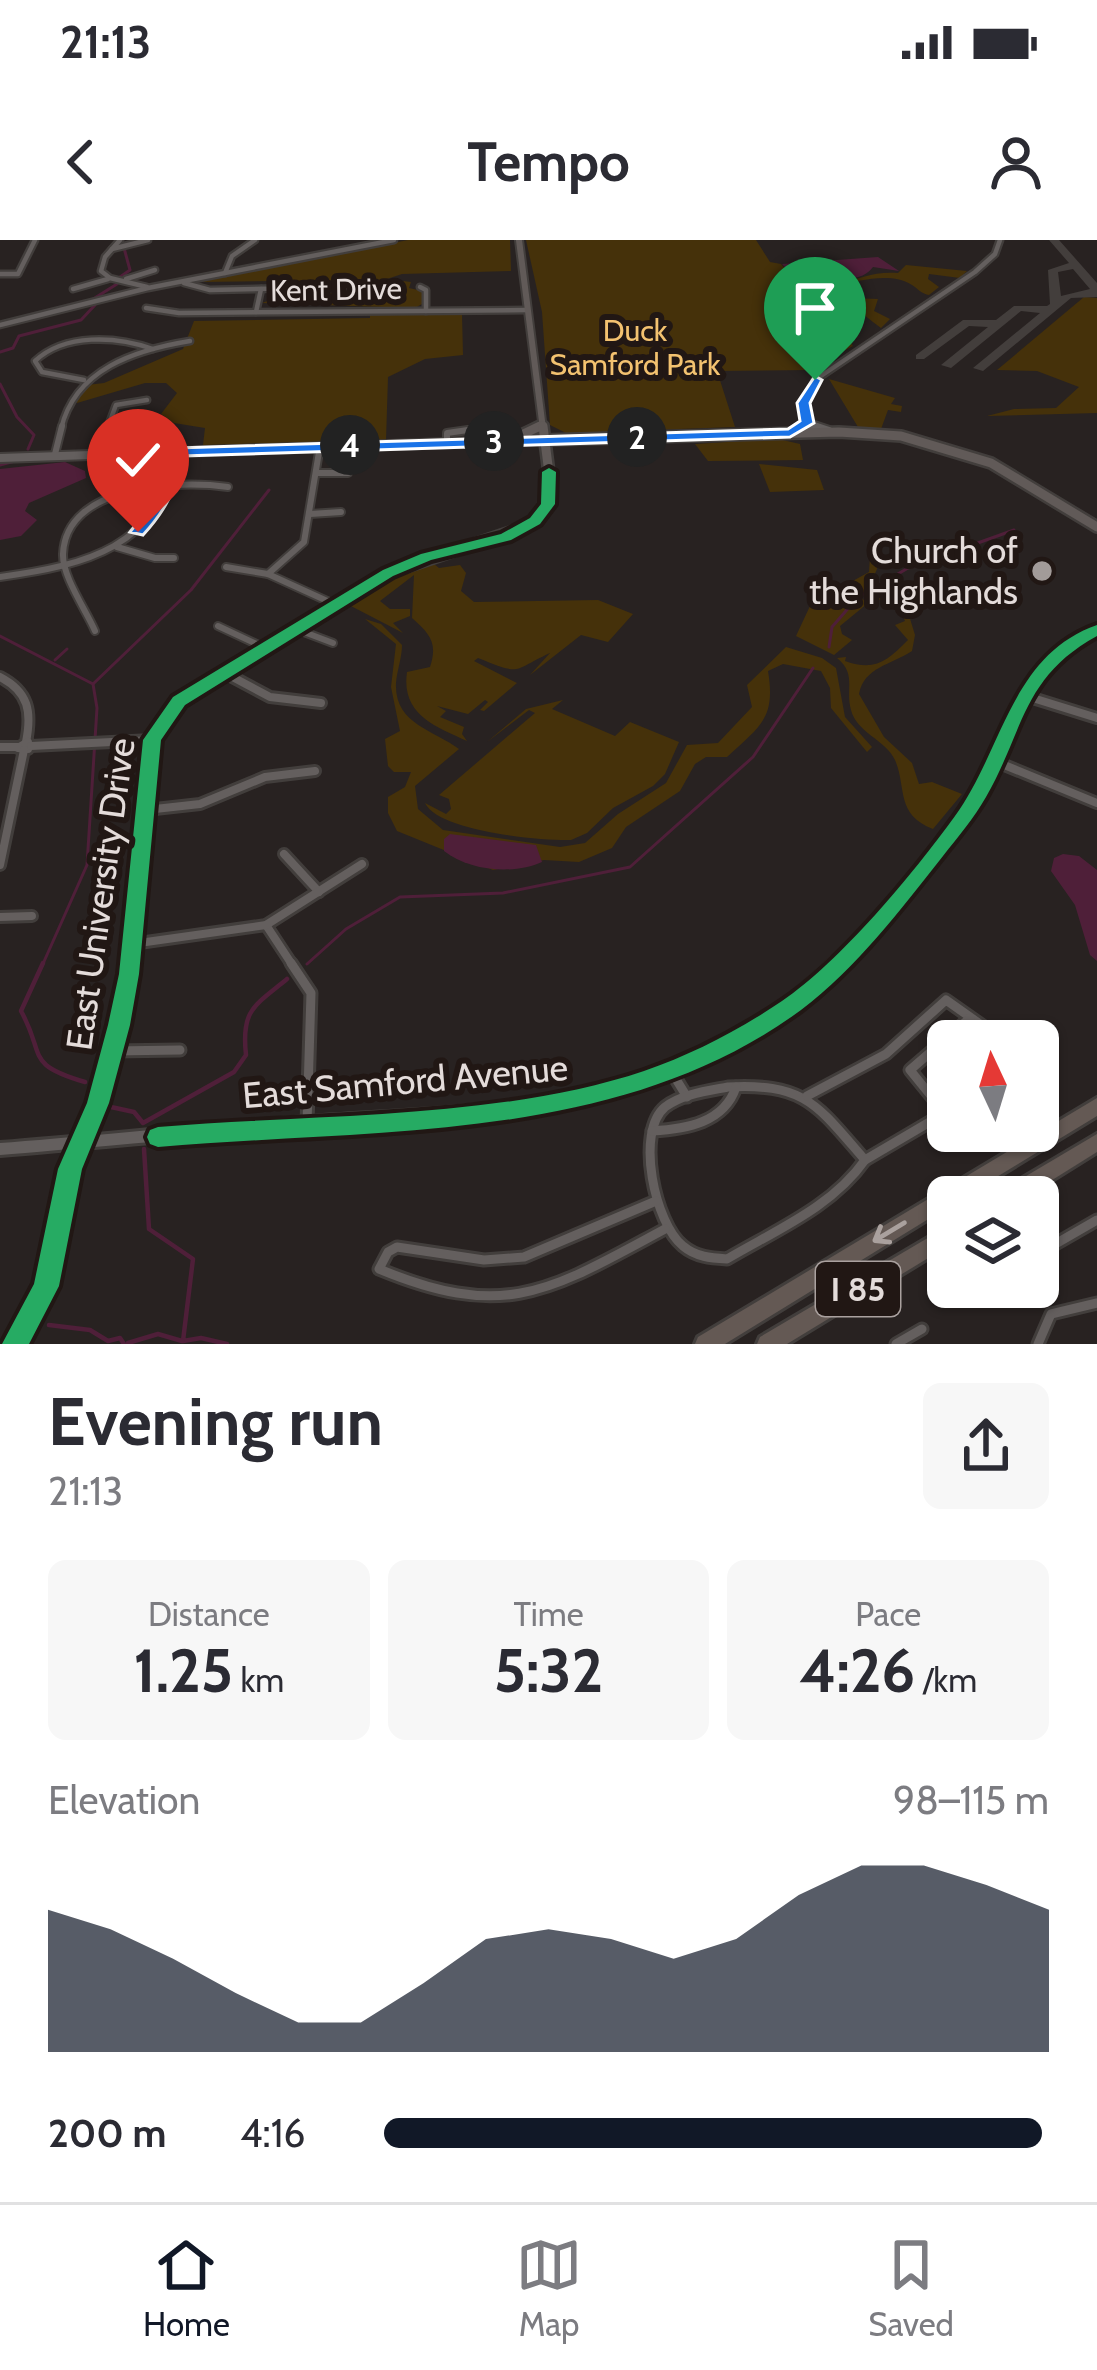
<!DOCTYPE html>
<html lang="en">
<head>
<meta charset="utf-8">
<style>
	:root { --surface:#fff; --page:#f7f7f7; --text:#2b2b33; --muted:#7c7c81; --line:#e1e1e2; --accent:#111827 }
	body { margin:0; font-family:Cabin,sans-serif; background:var(--page); color:var(--text); height:100vh; display:flex; flex-direction:column; font-size:45px; white-space:nowrap }
	* { box-sizing:border-box; margin:0 }
	p { font-size:39px; color:var(--muted) }
	.icon { flex:none; width:66px; height:66px; fill:none; stroke:currentColor; stroke-width:2; stroke-linecap:round; stroke-linejoin:round }
	.map { position:relative; height:1104px; overflow:hidden }
	.details { display:flex; flex-direction:column; background:var(--surface); flex:1 }
	.details>* { flex:none }
	.needle { width:78px; rotate:356deg }
	.tools { position:absolute; left:927px; top:780px; display:grid; gap:24px }
	.tools a { display:grid; place-items:center; width:132px; height:132px; border-radius:18px; background:var(--surface); box-shadow:0 3px 9px #0004; font-size:60px }
	.pin { position:absolute; display:grid; place-items:center; width:102px; height:102px; color:#fff; margin:-123px -51px; border-radius:50% 50% 50% 0; rotate:-45deg; box-shadow:0 0 12px #0007 }
	.pin .icon { rotate:45deg }
	.km { position:absolute; width:60px; height:60px; margin:-30px; border-radius:50%; background:#222; color:#fff; font-size:33px; line-height:60px; text-align:center }
	.round { display:grid; place-items:center; flex:none; width:126px; height:126px; border-radius:18px; background:var(--page) }
	.head { display:flex; align-items:center; justify-content:space-between; height:204px; padding:0 48px }
	h1 { font-size:66px; font-weight:700; line-height:90px }
	.figures { display:grid; grid-template-columns:repeat(3,1fr); gap:18px; height:204px; padding:12px 48px }
	.figures div { display:grid; align-content:center; border-radius:18px; background:var(--page); text-align:center }
	.figures b { font-size:60px; font-weight:700 }
	.figures small { font-size:33px; font-weight:400 }
	.figures p { font-size:33px }
	.chart { height:336px; padding:24px 48px }
	.chart p { display:flex; justify-content:space-between }
	.chart svg { width:100%; height:216px; margin-top:12px; fill:var(--accent); opacity:.7 }
	ul { padding:0 48px; list-style:none; font-size:39px }
	li { display:grid; grid-template-columns:192px 144px 1fr; align-items:center; height:90px }
	li i { height:30px; border-radius:15px; background:var(--accent) }
	.status { display:flex; justify-content:space-between; align-items:center; height:84px; padding:0 60px; background:var(--surface); direction:ltr }
	.status svg { height:33px; fill:currentColor }
	header { display:flex; justify-content:space-between; align-items:center; height:156px; padding:0 48px; background:var(--surface); font-size:54px; font-weight:700 }
	.tab-bar { display:flex; justify-content:space-around; align-items:center; height:168px; border-top:3px solid var(--line); background:var(--surface); font-size:33px; color:var(--muted) }
	.tab-bar a { display:grid; justify-items:center; gap:6px }
	.tab-bar .selected { color:var(--accent) }
	.map>svg:first-child { display:block }
	.green { fill:#45310a }
	.water { fill:#4f1f39 }
	.lines { fill:none; stroke-linecap:round; stroke-linejoin:round }
	.stream-far1 { stroke:#4f1f39; stroke-width:3 }
	.stream { stroke:#4f1f39; stroke-width:4.5 }
	.taxiway { fill:#433e3c; fill-rule:evenodd }
	.minor-far3-casing { stroke:#423e3c; stroke-width:9 }
	.minor-far2-casing { stroke:#423e3c; stroke-width:10 }
	.minor-far1-casing { stroke:#423e3c; stroke-width:14 }
	.minor-casing { stroke:#423e3c; stroke-width:15 }
	.tertiary-far3-casing { stroke:#423e3c; stroke-width:10 }
	.tertiary-far2-casing { stroke:#423e3c; stroke-width:12 }
	.tertiary-far1-casing { stroke:#423e3c; stroke-width:15 }
	.tertiary-casing { stroke:#423e3c; stroke-width:18 }
	.secondary-far3-casing { stroke:#423e3c; stroke-width:10 }
	.secondary-far2-casing { stroke:#423e3c; stroke-width:14 }
	.secondary-far1-casing { stroke:#423e3c; stroke-width:16 }
	.secondary-casing { stroke:#423e3c; stroke-width:20 }
	.motorway-casing { stroke:#423e3c; stroke-width:6 }
	.minor-far3 { stroke:#645f5e; stroke-width:4.5 }
	.minor-far2 { stroke:#645f5e; stroke-width:6 }
	.minor-far1 { stroke:#645f5e; stroke-width:8 }
	.minor { stroke:#645f5e; stroke-width:9 }
	.tertiary-far3 { stroke:#645f5e; stroke-width:6 }
	.tertiary-far2 { stroke:#645f5e; stroke-width:8 }
	.tertiary-far1 { stroke:#645f5e; stroke-width:9 }
	.tertiary { stroke:#645f5e; stroke-width:12 }
	.secondary-far3 { stroke:#615a58; stroke-width:6 }
	.secondary-far2 { stroke:#615a58; stroke-width:9 }
	.secondary-far1 { stroke:#615a58; stroke-width:10 }
	.secondary { stroke:#615a58; stroke-width:14 }
	.motorway { fill:#645954; fill-rule:evenodd }
	.cycleway-casing { stroke:#211714; stroke-width:8 }
	.cycleway { fill:#26ab63; fill-rule:evenodd }
	.oneway { stroke:#aaa19e }
	.route { fill:#1a73e8; stroke:#fff; stroke-width:3 }
	.poi-dot { fill:#a29b99; stroke:#211714; stroke-width:4.5 }
	.labels { text-anchor:middle; stroke-width:12; stroke-linejoin:round; paint-order:stroke }
	.far-street-label { font-size:30px; fill:#e4dcda; stroke:#211714 }
	.far-park-label { font-size:30px; fill:#f3c270; stroke:#211714 }
	.shield { fill:#211714; stroke:#aaa19f; stroke-width:3 }
	.shield-label { font-size:33px; font-weight:bold; fill:#e4dcda }
	.poi-label { font-size:36px; fill:#e4dcda; stroke:#211714; text-anchor:end }
	.street-label { font-size:36px; fill:#e4dcda; stroke:#211714 }
</style>
</head>
<body>
<div class="status"><b>21:13</b><svg viewBox="0 0 49 12"><path d="M0 12V9h3v3zM5 12V6h3v6zM10 12V3h3v9zM15 12V0h3v12zM26 1h20v11H26zM47 4h2v5h-2z"/></svg></div>
<header><svg class="icon" aria-label="back" viewBox="0 0 24 24"><path d="M15 5l-7 7 7 7"/></svg>Tempo<svg class="icon" aria-label="person" viewBox="0 0 24 24"><circle cx="12" cy="8" r="4"/><path d="M4 21q1-7 8-7t8 7"/></svg></header>
<div class="map">
<svg width="1097" height="1104" viewBox="0 0 1097 1104">
	<rect width="100%" height="100%" fill="#282221"/>
	<g class="green">
		<polygon points="408,0 510,0 511,31 402,34 387,39 411,42 409,48 422,51 422,64 415,68 262,63 283,55 371,52 367,42 359,40 201,42"/>
		<path d="M526,0H756L770,22L781,24L798,43C812,40 824,44 838,43C862,39 873,31 898,33L906,25L967,31L960,38L929,34L928,39L939,47L929,55C922,54 918,49 912,45C892,32 858,40 838,47L851,58L878,59L874,71L890,79L881,88C848,63 838,49 790,60C804,79 842,83 853,106L823,122L809,119L813,130L717,131L735,187L566,193L550,185L542,72Z"/>
		<polygon points="1084,57 1097,58 1097,173 987,176 1014,169 1056,168 1079,147 1037,131 997,130"/>
		<polygon points="370,71 462,74 463,115 425,119 388,137 386,200 203,205 205,188 174,183 161,174 177,153 166,143 145,143 77,163 76,158 87,145 104,143 183,109 194,81 370,78"/>
		<polygon points="829,139 895,158 891,164 902,166 901,172 888,170 881,189 858,187"/>
		<polygon points="778,199 800,204 803,220 708,221 695,204"/>
		<polygon points="759,224 817,230 824,250 770,252"/>
		<path d="M870,317L876,318L877,329L870,345L904,359L915,395L912,411C891,425 864,427 859,454L884,497L912,523L919,544L932,542L962,554L933,589C895,574 907,548 895,520C886,500 857,493 851,470C845,449 857,434 837,418L846,417L845,421C875,432 887,421 908,400L895,385L905,381L898,364L869,357L851,342L869,332Z"/>
		<path d="M429,320L439,328L460,325L466,333L461,351L474,362L598,360L633,374L608,402L581,395L530,435L550,413C511,431 523,436 478,418L474,421L517,443L484,471L480,470L488,462L485,460L468,474L437,466L446,471L440,477L464,487L462,494L467,501C434,486 401,474 407,432L430,427C438,403 430,394 412,378L414,335L380,361L390,369H410V376L393,383L403,393L349,365L398,333Z"/>
		<polygon points="842,344 868,363 840,386 842,394 852,400 834,415 796,396 810,366"/>
		<path d="M365,379L381,384L402,405C402,418 397,430 396,443C394,484 434,490 459,509L415,546L418,569L443,590L560,607L585,603L618,574L666,543L687,505L718,503L752,467L747,445L786,407L822,418L836,428L845,477L872,507L867,512L831,468L830,448L821,431L783,424L768,431C776,479 760,486 727,517H706L695,524L680,551L626,587L612,608L579,622L544,620L493,630L397,591L388,573V557L405,547L411,532H394L388,526L385,499L400,491L391,447L396,404Z"/>
		<path d="M563,460L552,469L615,496L630,482L679,502L665,534L653,546L613,568L587,593L571,600C540,601 438,591 425,563L446,574L451,569L449,559L439,555L535,473L529,470L487,502L526,469Z"/>
	</g>
	<g class="water">
		<path d="M878,17L899,31L873,27C858,47 822,37 799,43L782,24Z"/>
		<polygon points="65,222 85,231 86,238 29,263 25,271 37,280 21,296 0,300 0,229"/>
		<path d="M450,594L536,605L542,622C514,635 469,631 444,611V599Z"/>
		<polygon points="1063,614 1079,616 1097,630 1097,721 1090,715 1075,665 1051,631 1054,618"/>
	</g>
	<g class="lines">
		<g class="stream-far1">
			<polyline points="120,37 130,30 124,8"/>
			<polyline points="90,61 117,44"/>
			<polyline points="0,112 13,108 19,96 81,80 95,65"/>
			<polyline points="0,144 17,177 34,195 28,209"/>
			<polyline points="0,225 15,221"/>
			<polyline points="864,354 908,328 1014,290"/>
			<polyline points="0,396 93,444"/>
			<polyline points="829,407 832,387 858,357"/>
			<polyline points="55,420 67,409"/>
			<polyline points="307,724 346,689 400,657 503,653 630,627 753,517 813,428"/>
			<polyline points="42,726 87,625 97,468 93,444 191,350 269,250"/>
		</g>
		<g class="stream">
			<path d="M43,723L21,771C46,816 24,824 85,842"/>
			<path d="M111,867L134,872L143,883L234,832L246,815C241,770 254,766 287,739"/>
			<polyline points="144,909 149,989 193,1019 183,1101 201,1098 227,1104"/>
			<polyline points="49,1085 90,1090 108,1101 120,1098 124,1104"/>
			<polyline points="128,1103 158,1094 182,1101"/>
		</g>
		<path class="taxiway" d="M1049,0H1059L1097,43V57L1071,58L983,131L973,128L1040,73L1021,71L951,128L941,125L988,87L969,86L924,119H916V115L963,80H996L1014,66H1047L1050,64L1048,30L1069,23ZM1073,29L1090,49L1061,56L1058,32Z"/>
		<g class="minor-far3-casing">
			<g id="minor-far3">
				<polyline points="120,0 105,17 101,31 110,38 147,47"/>
				<polyline points="112,9 148,0"/>
				<polyline points="225,33 232,16 255,0"/>
				<polyline points="0,34 18,34 35,0"/>
				<polyline points="126,39 155,30"/>
				<polyline points="184,43 210,50 349,47"/>
				<polyline points="420,47 426,50 426,71"/>
				<polyline points="73,49 108,39"/>
				<polyline points="146,68 179,73 527,70"/>
				<polyline points="256,72 261,49"/>
				<polyline points="0,85 148,48 394,0"/>
				<path d="M84,140L42,132L35,121C65,93 116,96 153,109"/>
				<polyline points="809,188 804,163 815,140 975,32 995,14 1000,0"/>
				<path d="M61,189C75,129 135,110 190,101"/>
				<polyline points="107,189 116,165 147,160"/>
			</g>
		</g>
		<g class="minor-far2-casing">
			<g id="minor-far2">
				<polyline points="105,189 138,189"/>
				<polyline points="447,202 447,193 468,190"/>
				<polyline points="98,213 108,186"/>
				<polyline points="55,214 62,186"/>
				<polyline points="316,233 348,233"/>
				<polyline points="167,245 164,240 177,209"/>
				<polyline points="310,274 341,272"/>
				<polyline points="117,307 155,318 174,318"/>
				<polyline points="226,327 268,334 336,365"/>
				<polyline points="268,334 304,302 320,206"/>
				<path d="M0,337C86,325 159,308 176,212"/>
				<polyline points="218,386 265,408"/>
				<polyline points="296,389 333,403"/>
				<path d="M95,391C86,370 62,336 63,314C66,244 179,240 228,247"/>
			</g>
		</g>
		<g class="minor-far1-casing">
			<g id="minor-far1">
				<polyline points="225,433 270,457 321,463"/>
				<path d="M0,437C29,452 32,472 26,502"/>
				<polyline points="1023,455 1097,478"/>
				<polygon points="28,502 28,509 18,508"/>
				<polyline points="31,506 152,500"/>
				<polyline points="0,507 18,507"/>
				<polyline points="997,522 1097,563"/>
				<polyline points="146,570 200,564 265,537 315,531"/>
				<polyline points="284,614 319,652"/>
				<polyline points="0,625 24,510"/>
				<polyline points="0,677 32,676"/>
				<polyline points="266,685 293,726"/>
				<polyline points="132,704 266,685 362,624"/>
			</g>
		</g>
		<g class="minor-casing">
			<g id="minor">
				<polyline points="291,723 311,753 307,884"/>
				<polyline points="113,811 180,810"/>
				<polyline points="671,831 687,857"/>
				<path d="M728,847C806,843 817,865 865,920C832,967 776,990 727,1019C711,1018 696,1017 683,1006C655,984 635,892 665,867C682,854 707,851 728,847Z"/>
				<polyline points="807,856 886,814 946,760 1004,801"/>
				<path d="M652,891C686,889 724,883 736,847"/>
				<polyline points="865,920 945,873 910,830 970,778"/>
				<path d="M656,961L524,1017L484,1020L397,1007L388,1012L379,1029C507,1082 551,1050 665,989"/>
				<polyline points="1038,1014 1097,980"/>
				<polyline points="896,1104 922,1089"/>
				<polyline points="1038,1104 1051,1074 1097,1063"/>
			</g>
		</g>
		<g class="tertiary-far3-casing">
			<polyline id="tertiary-far3" points="797,189 807,183 823,189"/>
		</g>
		<g class="tertiary-far2-casing">
			<g id="tertiary-far2">
				<polyline points="814,186 829,191"/>
				<polyline points="790,193 802,186"/>
				<polyline points="0,218 544,200"/>
				<polyline points="1045,426 1073,402 1097,390"/>
			</g>
		</g>
		<g class="tertiary-far1-casing">
			<path id="tertiary-far1" d="M833,726C886,672 947,613 985,548C1008,507 1015,457 1047,423"/>
		</g>
		<g class="tertiary-casing">
			<path id="tertiary" d="M0,909C103,901 206,890 309,883C511,869 681,874 836,723"/>
		</g>
		<g class="secondary-far3-casing">
			<g id="secondary-far3">
				<polyline points="519,0 543,189"/>
				<polyline points="537,189 542,184"/>
			</g>
		</g>
		<g class="secondary-far2-casing">
			<g id="secondary-far2">
				<polyline points="511,200 540,186"/>
				<polyline points="544,200 839,192 901,196 991,223 1097,287"/>
				<polyline points="237,426 388,333 528,286 546,268 551,249 543,186"/>
			</g>
		</g>
		<g class="secondary-far1-casing">
			<polyline id="secondary-far1" points="130,726 152,500 179,461 242,423"/>
		</g>
		<g class="secondary-casing">
			<polyline id="secondary" points="15,1104 46,1046 70,929 98,863 130,723"/>
		</g>
		<g class="motorway-casing">
			<g id="motorway">
				<polygon points="1097,858 1097,876 964,957 948,957 948,967 725,1104 695,1104 698,1097"/>
				<polygon points="1097,894 1097,912 1025,957 998,957 1001,951"/>
				<polygon points="948,986 948,1006 787,1104 757,1104 760,1097"/>
			</g>
		</g>
		<use href="#minor-far3" class="minor-far3"/>
		<use href="#minor-far2" class="minor-far2"/>
		<use href="#minor-far1" class="minor-far1"/>
		<use href="#minor" class="minor"/>
		<use href="#tertiary-far3" class="tertiary-far3"/>
		<use href="#tertiary-far2" class="tertiary-far2"/>
		<use href="#tertiary-far1" class="tertiary-far1"/>
		<use href="#tertiary" class="tertiary"/>
		<use href="#secondary-far3" class="secondary-far3"/>
		<use href="#secondary-far2" class="secondary-far2"/>
		<use href="#secondary-far1" class="secondary-far1"/>
		<use href="#secondary" class="secondary"/>
		<use href="#motorway" class="motorway"/>
		<g class="cycleway-casing">
			<g id="cycleway">
				<polygon points="549,228 556,232 555,264 540,284 511,300 431,320 393,336 185,465 161,500 139,734 130,785 109,863 82,929 59,1046 29,1104 2,1104 34,1044 58,929 87,863 108,785 119,734 143,500 173,457 383,330 421,314 501,294 530,278 541,264 542,232"/>
				<path d="M1097,385V396C1022,437 1024,491 986,557C974,578 958,597 943,616C900,670 857,728 801,770C618,905 373,888 158,907L150,904L147,897L150,890L158,887C312,874 498,880 644,831C693,814 739,790 782,761C840,722 913,634 955,576C1003,510 1011,415 1097,385Z"/>
			</g>
		</g>
		<use href="#cycleway" class="cycleway"/>
	</g>
	<defs><path id="oneway-shaft" d="M-6 0H5M1.5-3L5.5 0L1.5 3" fill="none" stroke-width="1.6" stroke-linecap="round" stroke-linejoin="round" transform="scale(3)"/></defs>
	<use class="oneway" href="#oneway-shaft" transform="translate(889 992) rotate(149)"/>
	<path class="route" d="M815,136L822,140L810,163L814,183L790,197L182,216C177,249 165,271 143,295L130,292C151,266 163,246 168,212L176,208L788,189L800,181L797,163Z"/>
	<circle class="poi-dot" cx="1042" cy="331" r="12"/>
	<g class="labels">
		<g class="far-street-label">
			<text transform="translate(336 50) rotate(-1)" y="10">Kent Drive</text>
		</g>
		<g class="far-park-label">
			<text x="635" y="101">Duck<tspan x="635" dy="34">Samford Park</tspan></text>
		</g>
		<rect class="shield" x="816" y="1022" width="84" height="54" rx="9"/>
		<g class="shield-label">
			<text x="858" y="1061">I 85</text>
		</g>
		<g class="poi-label">
			<text x="1018" y="323">Church of<tspan x="1018" dy="41">the Highlands</tspan></text>
		</g>
		<g class="street-label">
			<text transform="translate(100 654) rotate(-82)" y="13">East University Drive</text>
			<text transform="translate(405 841) rotate(-5)" y="13">East Samford Avenue</text>
		</g>
	</g>
</svg>
<div class="tools">
<a><svg class="needle" viewBox="-14 -14 28 28"><path d="M0-13l5 13h-10z" fill="#e53935"/><path d="M0 13l5-13h-10z" fill="#7c7c81"/></svg></a>
<a><svg class="icon" aria-label="layers" viewBox="0 0 24 24"><path d="M12 4l9 5-9 5-9-5zM3 14l9 5 9-5"/></svg></a>
</div>
<div class="pin" style="left:815px;top:140px;background:#1e9e55"><svg class="icon" aria-label="arrive" viewBox="0 0 24 24"><path d="M6 21V4h12l-3 4 3 4H6"/></svg></div>
<div class="pin" style="left:138px;top:292px;background:#d93025"><svg class="icon" aria-label="check" viewBox="0 0 24 24"><path d="M5 12l5 5 9-10"/></svg></div>
<b class="km" style="left:637px;top:197px">2</b>
<b class="km" style="left:494px;top:201px">3</b>
<b class="km" style="left:350px;top:205px">4</b>
</div>
<section class="details">
<div class="head"><div><h1>Evening run</h1><p>21:13</p></div><a class="round"><svg class="icon" aria-label="share" viewBox="0 0 24 24"><path d="M12 15V3M7 8l5-5 5 5M5 13v7h14v-7"/></svg></a></div>
<div class="figures">
<div><p>Distance</p><b>1.25<small> km</small></b></div>
<div><p>Time</p><b>5:32</b></div>
<div><p>Pace</p><b>4:26<small> /km</small></b></div>
</div>
<div class="chart"><p><span>Elevation</span>98–115 m</p>
<svg viewBox="0 0 160 44" preserveAspectRatio="none"><path d="M0 44V15L10 19L20 25L30 32L40 38L50 38L60 30L70 21L80 19L90 21L100 25L110 21L120 12L130 6L140 6L150 10L160 15V44z"/></svg>
</div>
<ul>
<li><b>200 m</b>4:16<i style="width:99%"></i></li>
</ul>
</section>
<nav class="tab-bar">
<a class="selected"><svg class="icon" aria-label="home" viewBox="0 0 24 24"><path d="M3 11l9-7 9 7M6 9v11h12V9"/></svg>Home</a>
<a><svg class="icon" aria-label="map" viewBox="0 0 24 24"><path d="M3 6l6-2 6 2 6-2v14l-6 2-6-2-6 2zM9 4v14M15 6v14"/></svg>Map</a>
<a><svg class="icon" aria-label="saved" viewBox="0 0 24 24"><path d="M7 4h10v16l-5-4-5 4z"/></svg>Saved</a>
</nav>
</body>
</html>
